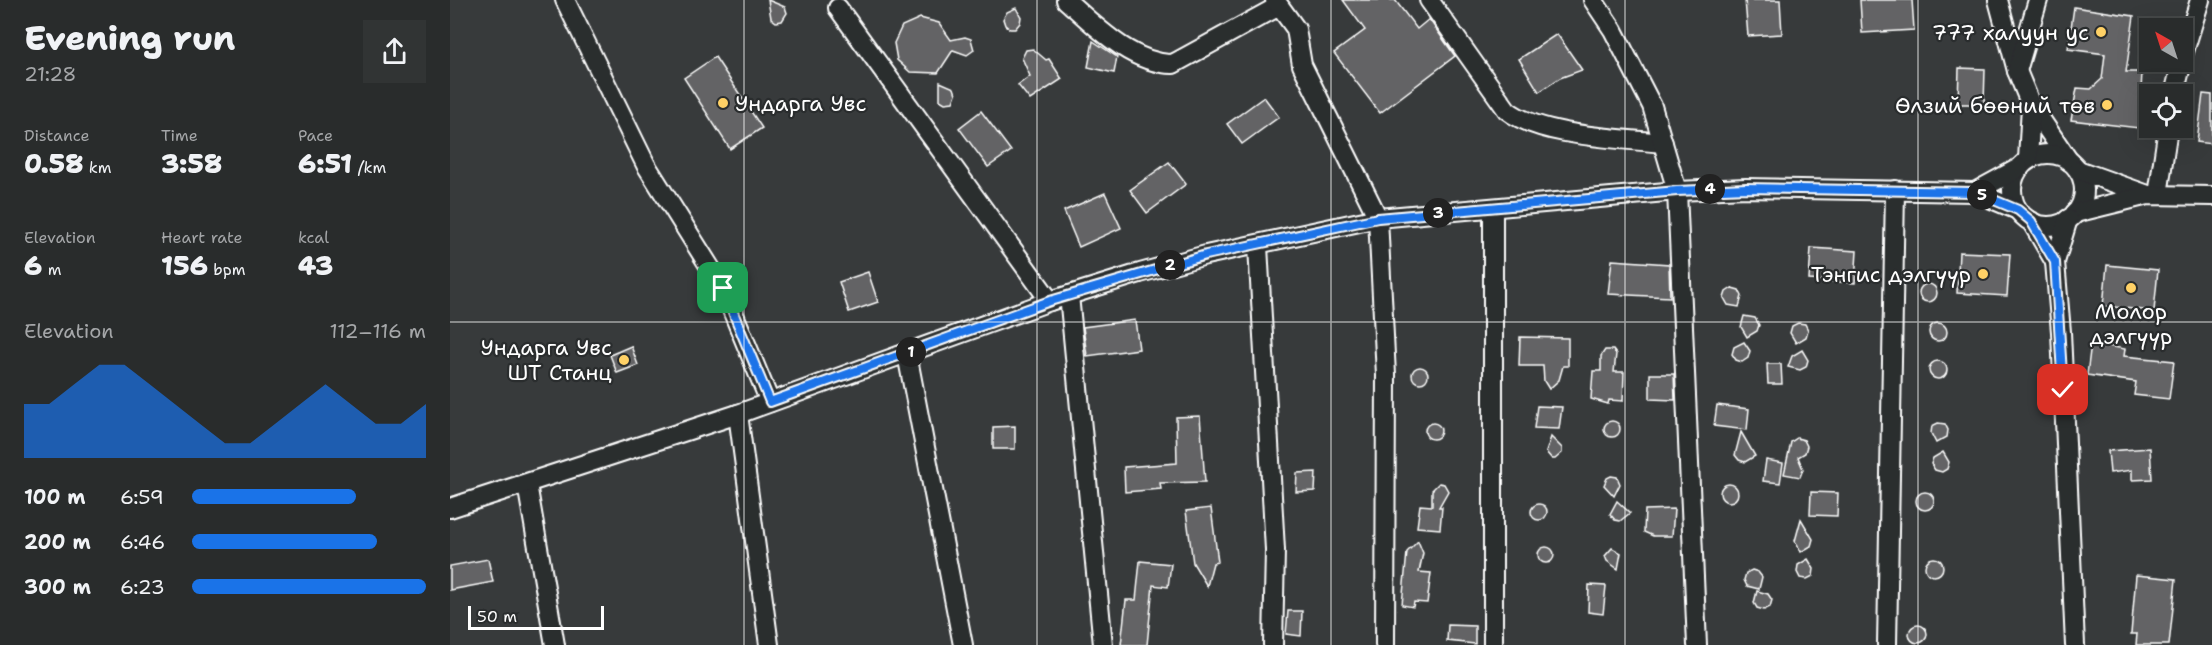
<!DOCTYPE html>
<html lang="en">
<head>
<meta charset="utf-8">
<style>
	:root { --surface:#292c2c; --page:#313434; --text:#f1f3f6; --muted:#a5a7a9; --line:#454848; --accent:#1a73e8 }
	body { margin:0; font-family:"Shantell Sans",sans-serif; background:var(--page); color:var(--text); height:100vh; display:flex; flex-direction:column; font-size:22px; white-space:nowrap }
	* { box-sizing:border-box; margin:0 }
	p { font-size:20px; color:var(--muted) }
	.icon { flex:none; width:33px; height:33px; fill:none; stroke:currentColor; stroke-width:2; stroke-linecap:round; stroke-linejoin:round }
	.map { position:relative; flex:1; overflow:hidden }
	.sheet { display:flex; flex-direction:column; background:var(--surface); width:450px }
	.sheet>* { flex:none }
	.needle { width:39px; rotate:321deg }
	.controls { position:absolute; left:1689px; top:18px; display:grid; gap:12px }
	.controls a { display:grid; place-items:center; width:54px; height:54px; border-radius:0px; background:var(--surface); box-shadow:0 6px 24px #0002,0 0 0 2px var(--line); font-size:30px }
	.scale { position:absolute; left:18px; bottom:15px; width:136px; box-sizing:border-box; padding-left:6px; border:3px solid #fff; border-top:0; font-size:16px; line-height:21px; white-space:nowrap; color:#fff; -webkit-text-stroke:4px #2a2d2e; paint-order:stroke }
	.pin { position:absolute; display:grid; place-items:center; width:51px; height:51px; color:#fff; margin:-26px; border-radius:12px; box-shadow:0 3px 9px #0006 }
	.km { position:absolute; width:30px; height:30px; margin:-15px; border-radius:50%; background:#222; color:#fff; font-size:16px; line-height:30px; text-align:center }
	.round { display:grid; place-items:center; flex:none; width:63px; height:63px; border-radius:0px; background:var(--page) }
	.overview { display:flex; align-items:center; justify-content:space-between; height:102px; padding:0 24px }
	h1 { font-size:33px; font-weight:800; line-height:45px }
	.figures { display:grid; grid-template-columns:repeat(3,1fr); gap:9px; height:102px; padding:6px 24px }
	.figures div { display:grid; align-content:center }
	.figures b { font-size:26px; font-weight:800 }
	.figures small { font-size:16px; font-weight:400 }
	.figures p { font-size:16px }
	.chart { height:168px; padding:12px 24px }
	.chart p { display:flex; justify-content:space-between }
	.chart svg { width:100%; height:108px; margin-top:6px; fill:var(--accent); opacity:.7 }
	ul { padding:0 24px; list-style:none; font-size:20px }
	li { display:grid; grid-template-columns:96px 72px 1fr; align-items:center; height:45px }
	li i { height:15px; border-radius:8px; background:var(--accent) }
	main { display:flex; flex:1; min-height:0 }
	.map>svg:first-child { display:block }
	.building { fill:#636465; stroke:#fff; stroke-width:1.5 }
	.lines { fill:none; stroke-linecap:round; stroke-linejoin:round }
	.minor-casing { stroke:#fff; stroke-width:22 }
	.minor { stroke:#2a2d2e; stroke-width:18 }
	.route-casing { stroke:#fff; stroke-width:12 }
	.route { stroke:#1a73e8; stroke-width:8 }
	.grid { fill:none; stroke:#fff; stroke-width:1.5; stroke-opacity:0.55 }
	.poi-dot { fill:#ffd166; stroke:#2a2d2e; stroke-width:2 }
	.labels { text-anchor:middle; stroke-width:4.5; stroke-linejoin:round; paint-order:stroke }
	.poi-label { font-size:22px; fill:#fff; stroke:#2a2d2e; text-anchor:end }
</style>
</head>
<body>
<main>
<section class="sheet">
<div class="overview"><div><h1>Evening run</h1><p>21:28</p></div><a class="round"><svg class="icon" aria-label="share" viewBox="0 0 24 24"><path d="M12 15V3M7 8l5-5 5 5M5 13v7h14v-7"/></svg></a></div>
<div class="figures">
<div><p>Distance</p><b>0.58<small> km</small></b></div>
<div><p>Time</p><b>3:58</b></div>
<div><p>Pace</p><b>6:51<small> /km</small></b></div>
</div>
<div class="figures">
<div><p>Elevation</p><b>6<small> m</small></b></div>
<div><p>Heart rate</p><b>156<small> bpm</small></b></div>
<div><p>kcal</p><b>43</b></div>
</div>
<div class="chart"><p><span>Elevation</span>112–116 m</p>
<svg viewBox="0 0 160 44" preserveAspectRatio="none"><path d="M0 44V22L10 22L20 14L30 6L40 6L50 14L60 22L70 30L80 38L90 38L100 30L110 22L120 14L130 22L140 30L150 30L160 22V44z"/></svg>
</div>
<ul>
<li><b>100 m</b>6:59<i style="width:70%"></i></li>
<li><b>200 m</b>6:46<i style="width:79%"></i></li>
<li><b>300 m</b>6:23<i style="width:100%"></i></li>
</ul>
</section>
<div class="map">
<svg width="1762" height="645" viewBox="0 0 1762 645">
	<rect width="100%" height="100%" fill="#373a3b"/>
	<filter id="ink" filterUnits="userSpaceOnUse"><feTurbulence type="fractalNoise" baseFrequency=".0167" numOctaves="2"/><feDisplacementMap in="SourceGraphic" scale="12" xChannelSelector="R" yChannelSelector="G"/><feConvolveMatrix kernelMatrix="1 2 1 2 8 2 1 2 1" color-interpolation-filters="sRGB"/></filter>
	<g filter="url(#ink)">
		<g class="building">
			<polygon points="318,0 335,7 337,13 332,21 326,22 321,18"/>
			<polygon points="893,0 945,0 967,29 979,19 1005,56 930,113 884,53 915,30"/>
			<polygon points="1295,0 1330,0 1332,34 1298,36"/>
			<polygon points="1410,0 1462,0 1464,30 1412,33"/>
			<polygon points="1624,7 1684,16 1676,72 1692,72 1689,128 1621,120 1627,88 1641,89 1652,79 1655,54 1618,49"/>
			<polygon points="566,8 571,17 570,23 565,29 560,29 555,25 553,19 557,12"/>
			<polygon points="470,18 489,23 501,40 515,37 521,39 524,50 517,55 503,50 488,73 460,72 447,60 444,43 452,26"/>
			<polygon points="1107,34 1132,70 1110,78 1089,92 1069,59"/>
			<polygon points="643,41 667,57 664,73 638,67"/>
			<polygon points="583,49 596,60 599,59 612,79 580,100 568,85 580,76 572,58 576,50"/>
			<polygon points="265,57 312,128 280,149 234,78"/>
			<polygon points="1509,68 1535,69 1534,104 1508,104"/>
			<polygon points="490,82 504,88 506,94 503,102 495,103 490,100"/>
			<polygon points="1753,94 1762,95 1762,144 1747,142"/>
			<polygon points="814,97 829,117 792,144 777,124"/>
			<polygon points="531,111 561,151 538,167 509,128"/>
			<polygon points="719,162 736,184 697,213 680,190"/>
			<polygon points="655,193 671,228 629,247 614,211"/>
			<polygon points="1361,248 1407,251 1405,283 1359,280"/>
			<polygon points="1509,252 1560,254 1557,296 1507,293"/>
			<polygon points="1162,260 1219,264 1220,297 1158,294"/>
			<polygon points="1657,265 1708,270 1704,311 1653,306"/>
			<polygon points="418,272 428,302 399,312 389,282"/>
			<circle cx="1478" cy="293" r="9"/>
			<polygon points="1282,288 1289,290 1292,296 1289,307 1278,305 1274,298 1276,292"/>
			<polygon points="1294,316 1305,318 1309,325 1307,331 1297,337 1291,327"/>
			<polygon points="685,320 689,349 637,356 633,327"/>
			<polygon points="1348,323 1355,324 1358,330 1356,337 1346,343 1340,333 1342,326"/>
			<circle cx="1488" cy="332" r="9"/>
			<polygon points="1070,337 1118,338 1118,366 1113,366 1109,380 1099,389 1094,381 1093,366 1069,366"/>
			<polygon points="1294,342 1300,351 1298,358 1292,362 1286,360 1282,354 1284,347"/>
			<polygon points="1641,343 1675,349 1674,356 1724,361 1719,399 1684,395 1686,382 1637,375"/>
			<polygon points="181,346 188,365 167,373 160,355"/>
			<polygon points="1155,350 1163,350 1166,354 1164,372 1174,372 1173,401 1159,400 1158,404 1141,399 1143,371 1151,371 1151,356"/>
			<polygon points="1352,350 1358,360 1356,367 1350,370 1338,367 1342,356"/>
			<circle cx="1488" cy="370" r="9"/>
			<polygon points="1317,364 1331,364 1332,384 1318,384"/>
			<circle cx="970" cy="375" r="8"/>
			<polygon points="1200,374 1224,374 1225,400 1200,399"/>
			<polygon points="1267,405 1299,409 1297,430 1264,426"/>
			<polygon points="1087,406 1112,407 1109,429 1084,428"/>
			<polygon points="750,416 755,482 710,483 711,489 675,492 674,467 727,463 726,417"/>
			<circle cx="1162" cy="429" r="8"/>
			<polygon points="1488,423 1495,424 1498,430 1497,437 1486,443 1481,433 1482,426"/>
			<circle cx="983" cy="431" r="8"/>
			<polygon points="565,426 565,449 543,449 543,427"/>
			<polygon points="1291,432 1305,456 1295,462 1289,460 1285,455"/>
			<polygon points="1101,437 1112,448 1112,453 1105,459 1102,459 1096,452"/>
			<polygon points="1347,438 1354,440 1357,446 1355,453 1348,457 1353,469 1350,477 1334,474 1341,442"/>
			<polygon points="1700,448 1702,479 1682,480 1682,470 1660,473 1658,451"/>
			<polygon points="1493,452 1499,462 1497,469 1492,472 1485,470 1481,464 1483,458"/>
			<polygon points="1316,460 1333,463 1330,483 1313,481"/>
			<polygon points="866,472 865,491 846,492 847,473"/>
			<polygon points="1161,476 1167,477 1170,484 1164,496 1154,485 1157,478"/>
			<polygon points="989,483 994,484 998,491 989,507 992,507 990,529 967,527 970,505 982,506 982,490"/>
			<circle cx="1279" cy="493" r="9"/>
			<polygon points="1361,492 1388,493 1387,516 1360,515"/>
			<circle cx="1475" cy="501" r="9"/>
			<polygon points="1167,501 1180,513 1170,521 1165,520 1160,514"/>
			<circle cx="1089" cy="512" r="8"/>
			<polygon points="761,508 768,562 763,563 757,586 743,563 736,511"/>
			<polygon points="1224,509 1222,536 1203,536 1194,532 1195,510"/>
			<polygon points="1351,519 1363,539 1361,546 1351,552 1345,541"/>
			<polygon points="968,541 973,553 969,572 981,573 977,603 964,602 963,607 952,605 957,552"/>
			<circle cx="1096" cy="555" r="8"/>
			<polygon points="1162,548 1171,553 1168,569 1157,561 1155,556"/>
			<circle cx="1484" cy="567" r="9"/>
			<polygon points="38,559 43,582 0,590 0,566"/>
			<polygon points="1358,559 1364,569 1363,576 1357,579 1350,578 1347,572 1348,565"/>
			<polygon points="690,561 721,564 718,587 703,585 697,645 671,645 676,600 686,600"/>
			<polygon points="1302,570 1308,572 1312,577 1309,589 1297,586 1294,580 1296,573"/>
			<polygon points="1686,575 1726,579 1719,645 1686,645 1687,634 1681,634"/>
			<polygon points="1139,585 1156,586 1153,614 1138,612"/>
			<polygon points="1307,591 1318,594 1322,600 1320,607 1314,610 1307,608 1304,603"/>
			<polygon points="838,611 852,611 851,636 836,634"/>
			<polygon points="998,625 1025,626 1025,644 997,641"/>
			<circle cx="1468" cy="634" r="9"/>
		</g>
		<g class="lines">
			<g class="minor-casing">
				<g id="minor">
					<polyline points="115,0 196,165 273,288 320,402"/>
					<path d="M616,0C645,26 682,64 723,64L829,6"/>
					<polyline points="825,0 846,29 852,65 928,218 936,375 935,645"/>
					<path d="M979,0L1057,110C1091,137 1169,138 1213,143"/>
					<polyline points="1143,0 1163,30 1202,106 1227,191 1247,645"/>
					<polyline points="1548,0 1567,71 1581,105 1619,161"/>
					<polyline points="388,8 600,301"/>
					<polyline points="1732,58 1750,0"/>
					<polyline points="1567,71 1588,0"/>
					<polyline points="1724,94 1732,62"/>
					<circle cx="1598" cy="190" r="36"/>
					<polyline points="1578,160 1581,105"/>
					<polyline points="1628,170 1698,195"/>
					<polyline points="1525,192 1569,168"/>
					<polyline points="1708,195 1718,128"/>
					<polyline points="1043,208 1043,645"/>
					<polyline points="1625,213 1698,195 1762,196"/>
					<polyline points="1618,219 1605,262 1611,332 1625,645"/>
					<polyline points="1581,221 1605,262"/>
					<polyline points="808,246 825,550 823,645"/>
					<polyline points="619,295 653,645"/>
					<polyline points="457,354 513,645"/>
					<polyline points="288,414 319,645"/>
					<polyline points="77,484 105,645"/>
					<polyline points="0,508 288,414 600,301 690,273 756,255 928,218 1227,191 1296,188 1525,192 1568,210"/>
					<polyline points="1437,645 1445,190"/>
				</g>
			</g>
			<use href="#minor" class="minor"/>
		</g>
	</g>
	<g class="lines" filter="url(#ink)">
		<g class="route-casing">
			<polyline id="route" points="273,288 320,402 600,301 756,255 928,218 1227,191 1296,188 1525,192 1568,210 1581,221 1605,262 1613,390"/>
		</g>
		<use href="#route" class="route"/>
	</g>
	<path class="grid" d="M294,0V645M587,0V645M881,0V645M1175,0V645M1468,0V645M0,322H1762"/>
	<g class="poi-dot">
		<circle cx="1651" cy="32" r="6"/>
		<circle cx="273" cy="103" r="6"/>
		<circle cx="1657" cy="105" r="6"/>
		<circle cx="1533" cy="274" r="6"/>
		<circle cx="1681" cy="288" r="6"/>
		<circle cx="174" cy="360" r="6"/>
	</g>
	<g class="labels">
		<g class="poi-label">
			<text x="1639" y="40">777 халуун ус</text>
			<text x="285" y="111" text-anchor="start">Ундарга Увс</text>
			<text x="1645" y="113">Өлзий бөөний төв</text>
			<text x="1521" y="282">Тэнгис дэлгүүр</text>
			<text x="1681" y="319" text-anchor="middle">Молор<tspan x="1681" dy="25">дэлгүүр</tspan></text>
			<text x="162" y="355">Ундарга Увс<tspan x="162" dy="25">ШТ Станц</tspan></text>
		</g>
	</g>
</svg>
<div class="controls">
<a><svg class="needle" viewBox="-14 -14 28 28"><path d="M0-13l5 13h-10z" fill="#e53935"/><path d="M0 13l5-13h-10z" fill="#a5a7a9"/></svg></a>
<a><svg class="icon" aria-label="locate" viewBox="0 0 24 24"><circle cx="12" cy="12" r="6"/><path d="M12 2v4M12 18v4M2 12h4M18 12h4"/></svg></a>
</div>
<div class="scale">50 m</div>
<div class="pin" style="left:273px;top:288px;background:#1e9e55"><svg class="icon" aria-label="arrive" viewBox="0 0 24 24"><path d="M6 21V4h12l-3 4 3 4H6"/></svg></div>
<div class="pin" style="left:1613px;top:390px;background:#d93025"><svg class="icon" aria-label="check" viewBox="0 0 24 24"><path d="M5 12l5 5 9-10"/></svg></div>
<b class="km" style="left:461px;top:352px">1</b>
<b class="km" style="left:720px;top:265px">2</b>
<b class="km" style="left:988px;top:213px">3</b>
<b class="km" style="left:1260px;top:189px">4</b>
<b class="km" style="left:1532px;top:195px">5</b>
</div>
</main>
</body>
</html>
